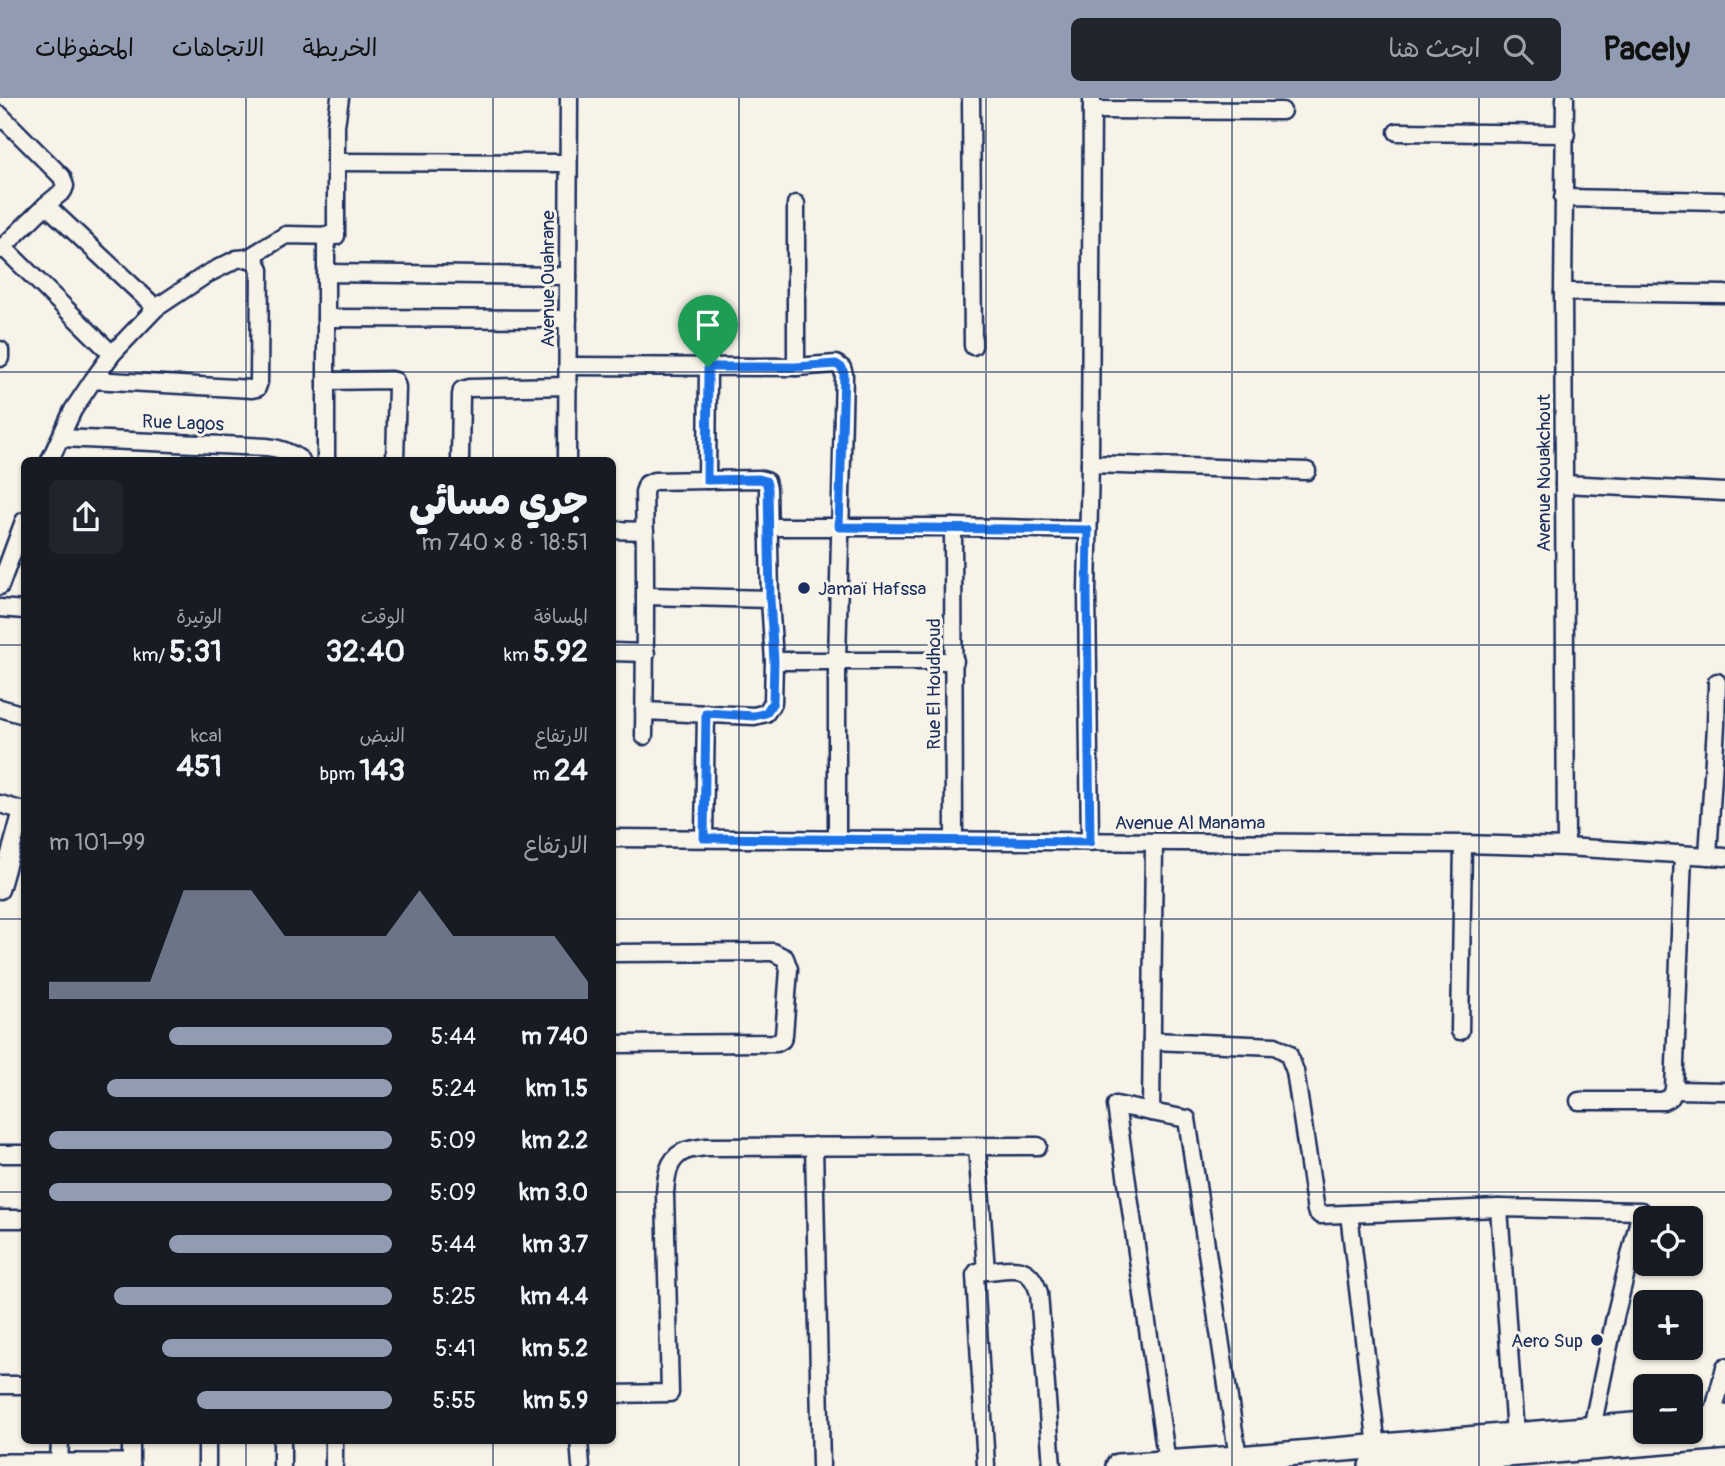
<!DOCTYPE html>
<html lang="ar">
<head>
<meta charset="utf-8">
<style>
	:root { --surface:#171b24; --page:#20242c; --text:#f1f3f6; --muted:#9ea1a6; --accent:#919bb2 }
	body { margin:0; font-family:Pangolin,"Playpen Sans Arabic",sans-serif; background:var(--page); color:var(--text); direction:rtl; height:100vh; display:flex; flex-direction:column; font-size:26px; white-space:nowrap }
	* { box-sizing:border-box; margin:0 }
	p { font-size:23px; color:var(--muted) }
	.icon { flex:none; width:38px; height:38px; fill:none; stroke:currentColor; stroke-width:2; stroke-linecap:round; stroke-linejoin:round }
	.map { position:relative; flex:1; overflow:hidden; direction:ltr }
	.drawer { position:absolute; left:21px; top:359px; width:595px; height:987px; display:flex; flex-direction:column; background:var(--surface); border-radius:10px; box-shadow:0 2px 5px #0004; direction:rtl }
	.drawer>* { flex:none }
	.tools { position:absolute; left:1633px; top:1108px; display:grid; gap:14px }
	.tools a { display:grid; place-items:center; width:70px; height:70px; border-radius:10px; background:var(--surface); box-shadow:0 2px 5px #0004; font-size:35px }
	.pin { position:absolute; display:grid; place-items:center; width:60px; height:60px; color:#fff; margin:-72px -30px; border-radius:50% 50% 50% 0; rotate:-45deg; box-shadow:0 0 7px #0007 }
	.pin .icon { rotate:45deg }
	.round { display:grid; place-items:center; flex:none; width:74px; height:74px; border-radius:10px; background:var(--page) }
	.headline { display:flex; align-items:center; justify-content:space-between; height:119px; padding:0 28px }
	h1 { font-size:38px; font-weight:800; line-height:52px }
	.metrics { display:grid; grid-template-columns:repeat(3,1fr); gap:10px; height:119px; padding:7px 28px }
	.metrics div { display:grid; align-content:center }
	.metrics b { font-size:30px; font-weight:800 }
	.metrics small { font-size:19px; font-weight:400 }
	.metrics p { font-size:19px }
	.chart { height:196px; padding:14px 28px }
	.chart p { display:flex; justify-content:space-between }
	.chart svg { width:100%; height:126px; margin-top:7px; fill:var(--accent); opacity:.7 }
	ul { padding:0 28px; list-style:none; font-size:23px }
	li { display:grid; grid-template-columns:112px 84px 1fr; align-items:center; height:52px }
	li i { height:18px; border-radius:9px; background:var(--accent) }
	header { display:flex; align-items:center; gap:42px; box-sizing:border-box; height:98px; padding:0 35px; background:var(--accent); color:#111 }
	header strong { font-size:33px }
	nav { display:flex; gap:38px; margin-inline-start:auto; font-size:24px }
	.search { width:490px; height:63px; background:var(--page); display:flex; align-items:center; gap:18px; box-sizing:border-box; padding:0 24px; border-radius:10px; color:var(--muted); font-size:26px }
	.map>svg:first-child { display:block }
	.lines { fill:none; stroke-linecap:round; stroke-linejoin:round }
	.street-casing { stroke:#1b2f5e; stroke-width:21 }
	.secondary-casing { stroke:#1b2f5e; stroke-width:28 }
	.street { stroke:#f7f3e8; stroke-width:16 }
	.secondary { stroke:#f7f3e8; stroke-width:23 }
	.route-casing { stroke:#fff; stroke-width:14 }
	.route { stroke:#1a73e8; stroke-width:9 }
	.grid { fill:none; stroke:#1b2f5e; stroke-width:2; stroke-opacity:0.55 }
	.poi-dot { fill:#1b2f5e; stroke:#f7f3e8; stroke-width:2.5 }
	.labels { text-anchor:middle; stroke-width:6; stroke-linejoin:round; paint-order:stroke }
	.street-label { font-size:19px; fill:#1b2f5e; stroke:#f7f3e8 }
	.poi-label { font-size:19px; fill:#1b2f5e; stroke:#f7f3e8; text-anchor:start }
</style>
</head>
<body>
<header>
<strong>Pacely</strong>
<div class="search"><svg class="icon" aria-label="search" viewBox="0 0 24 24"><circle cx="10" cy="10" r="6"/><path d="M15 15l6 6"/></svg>ابحث هنا</div>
<nav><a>الخريطة</a><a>الاتجاهات</a><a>المحفوظات</a></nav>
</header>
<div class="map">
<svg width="1725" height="1368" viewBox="0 0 1725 1368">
	<rect width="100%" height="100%" fill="#f7f3e8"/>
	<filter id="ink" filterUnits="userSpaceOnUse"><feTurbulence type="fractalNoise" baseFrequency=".0143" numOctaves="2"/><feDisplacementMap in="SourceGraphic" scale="14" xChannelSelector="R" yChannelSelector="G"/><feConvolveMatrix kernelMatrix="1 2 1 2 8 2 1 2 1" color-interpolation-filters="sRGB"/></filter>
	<g filter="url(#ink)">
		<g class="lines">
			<g class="street-casing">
				<g id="street">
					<polyline points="971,0 973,248"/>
					<polyline points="1565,0 1563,194 1566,749"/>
					<polyline points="1092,12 1282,13"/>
					<polyline points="0,17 62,79 65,88 63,93 46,107 0,152"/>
					<polyline points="1397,34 1566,36"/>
					<polyline points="336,64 568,65"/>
					<polyline points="1563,100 1722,103"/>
					<polyline points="796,106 796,269"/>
					<polyline points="46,107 156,210"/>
					<polyline points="3,149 112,256"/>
					<polyline points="248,160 286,137 336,138 336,27 340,0"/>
					<polyline points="326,175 326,137"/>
					<polyline points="1563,194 1725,196"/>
					<polyline points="326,220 568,221"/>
					<polyline points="0,252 0,260"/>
					<polyline points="568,268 796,269 836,266 842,270 844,276 837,564 837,741"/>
					<polyline points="326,283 391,282 395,283 397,289 395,362"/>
					<path d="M61,340L267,349C280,350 290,354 301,362"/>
					<polyline points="50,362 73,312 93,282 112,256 156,210 207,176 237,161 248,160 257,165 260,172 259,284 257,290 252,291 93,282"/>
					<polyline points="326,362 326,175 568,178"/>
					<polyline points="460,362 461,297 462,292 469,290 568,288"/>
					<polyline points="567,362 569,0"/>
					<polyline points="1090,366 1307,373"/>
					<polyline points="707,382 708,269"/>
					<polyline points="1564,386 1725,394"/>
					<polyline points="770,429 953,429 1088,432"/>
					<polyline points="953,429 954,743"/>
					<polyline points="612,432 645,433"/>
					<polyline points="0,488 24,423"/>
					<polyline points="645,498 770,501"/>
					<polyline points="0,510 24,512"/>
					<polyline points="612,554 646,555"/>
					<polyline points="774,563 955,563"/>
					<polyline points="0,610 24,617"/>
					<path d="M644,638C645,557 646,476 644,394L647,386L654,383L759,381L766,383L768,391L770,501L774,563L773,604L766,615L754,618L644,613"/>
					<polyline points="0,706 24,713"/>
					<polyline points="612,740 1463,746 1566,749 1725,759"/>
					<polyline points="704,740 706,615"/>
					<polyline points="1090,744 1087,494 1090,366 1092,0"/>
					<polyline points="1708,758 1716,628 1717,584"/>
					<polyline points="0,792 22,713"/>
					<polyline points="612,855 773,854 785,860 789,871 784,937 782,942 777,945 612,946"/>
					<polyline points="1460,933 1463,746"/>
					<polyline points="1152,943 1275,948 1288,955 1295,973 1316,1113 1320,1117 1499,1110 1641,1113 1615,1219 1592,1330"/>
					<polyline points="1674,992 1725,993"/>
					<polyline points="1579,1003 1663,1003 1671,999 1674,992 1683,757"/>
					<polyline points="1151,1014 1154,744"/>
					<polyline points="814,1048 821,1368"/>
					<polyline points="977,1048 986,1173 977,1174 975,1177 986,1368"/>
					<polyline points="0,1056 24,1056"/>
					<polyline points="1499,1110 1515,1336"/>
					<polyline points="1349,1116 1377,1349"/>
					<polyline points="0,1121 24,1121"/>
					<path d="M986,1173C1014,1171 1029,1164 1039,1195L1052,1368"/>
					<polyline points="0,1287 24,1287"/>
					<path d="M612,1296L670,1295L665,1096C666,1081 667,1062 683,1054C689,1051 699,1050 706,1049L1038,1048"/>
					<polyline points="1712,1320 1725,1269"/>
					<polyline points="579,1342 581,1368"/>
					<polyline points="1167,1365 1116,1007 1187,1021 1238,1360"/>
					<polyline points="59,1368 60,1342"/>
					<polyline points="131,1368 131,1342"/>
					<polyline points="207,1368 207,1342"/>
					<polyline points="282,1368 282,1342"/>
					<polyline points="334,1368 334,1342"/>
				</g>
			</g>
			<g class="secondary-casing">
				<g id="secondary">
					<polyline points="1690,1322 1725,1319"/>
					<polyline points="0,1368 128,1368"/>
					<polyline points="1118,1368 1238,1360 1645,1326"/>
					<polyline points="1371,1368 1725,1339"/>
				</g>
			</g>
			<use href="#street" class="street"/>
			<use href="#secondary" class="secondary"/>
		</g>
	</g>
	<g class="lines" filter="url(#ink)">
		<g class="route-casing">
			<polygon id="route" points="836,266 842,270 844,276 839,429 1088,432 1087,494 1090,744 704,740 706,615 754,618 766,615 773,604 774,563 770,501 768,391 766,383 759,381 707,382 708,269 796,269"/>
		</g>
		<use href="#route" class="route"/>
	</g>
	<path class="grid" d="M246,0V362M493,0V362M739,0V1368M986,0V1368M1232,0V1368M1479,0V1368M0,274H1725M0,547H24M612,547H1725M0,821H24M612,821H1725M0,1094H24M612,1094H1725M246,1342V1368M493,1342V1368"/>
	<g class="poi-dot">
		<circle cx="804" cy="490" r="7"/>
		<circle cx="1597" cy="1242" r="7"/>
	</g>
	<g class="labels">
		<g class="street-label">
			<text transform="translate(547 181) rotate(-90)" y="7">Avenue Ouahrane</text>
			<text transform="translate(183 324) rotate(2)" y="7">Rue Lagos</text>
			<text transform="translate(1543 375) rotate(-90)" y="7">Avenue Nouakchout</text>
			<text transform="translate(933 586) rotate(-90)" y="7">Rue El Houdhoud</text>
			<text x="1190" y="731">Avenue Al Manama</text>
		</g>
		<g class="poi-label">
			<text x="818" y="497">Jamaï Hafssa</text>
			<text x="1583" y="1249" text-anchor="end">Aero Sup</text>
		</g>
	</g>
</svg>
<div class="tools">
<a><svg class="icon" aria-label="locate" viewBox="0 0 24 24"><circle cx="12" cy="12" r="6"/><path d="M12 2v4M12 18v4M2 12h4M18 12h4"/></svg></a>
<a>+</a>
<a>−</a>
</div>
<div class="pin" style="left:708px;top:269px;background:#1e9e55"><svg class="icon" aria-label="arrive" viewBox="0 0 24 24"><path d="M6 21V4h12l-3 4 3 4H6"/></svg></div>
<section class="drawer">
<div class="headline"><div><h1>جري مسائي</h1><p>18:51 · 8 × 740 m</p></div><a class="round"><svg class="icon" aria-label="share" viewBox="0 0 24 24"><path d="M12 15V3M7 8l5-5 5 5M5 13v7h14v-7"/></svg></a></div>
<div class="metrics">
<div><p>المسافة</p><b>5.92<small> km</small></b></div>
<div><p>الوقت</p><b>32:40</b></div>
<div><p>الوتيرة</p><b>5:31<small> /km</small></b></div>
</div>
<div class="metrics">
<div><p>الارتفاع</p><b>24<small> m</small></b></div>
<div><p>النبض</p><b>143<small> bpm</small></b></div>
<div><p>kcal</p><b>451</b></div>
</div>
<div class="chart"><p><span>الارتفاع</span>99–101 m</p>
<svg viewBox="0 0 160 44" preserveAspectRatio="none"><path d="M0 44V38L10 38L20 38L30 38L40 6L50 6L60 6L70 22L80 22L90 22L100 22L110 6L120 22L130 22L140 22L150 22L160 38V44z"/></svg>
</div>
<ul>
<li><b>740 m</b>5:44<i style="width:65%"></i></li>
<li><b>1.5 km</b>5:24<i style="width:83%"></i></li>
<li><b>2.2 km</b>5:09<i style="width:100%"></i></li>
<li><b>3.0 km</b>5:09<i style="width:100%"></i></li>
<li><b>3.7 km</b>5:44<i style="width:65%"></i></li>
<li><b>4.4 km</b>5:25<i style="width:81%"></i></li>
<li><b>5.2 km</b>5:41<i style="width:67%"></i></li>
<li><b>5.9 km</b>5:55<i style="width:57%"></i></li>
</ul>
</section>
</div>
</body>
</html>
